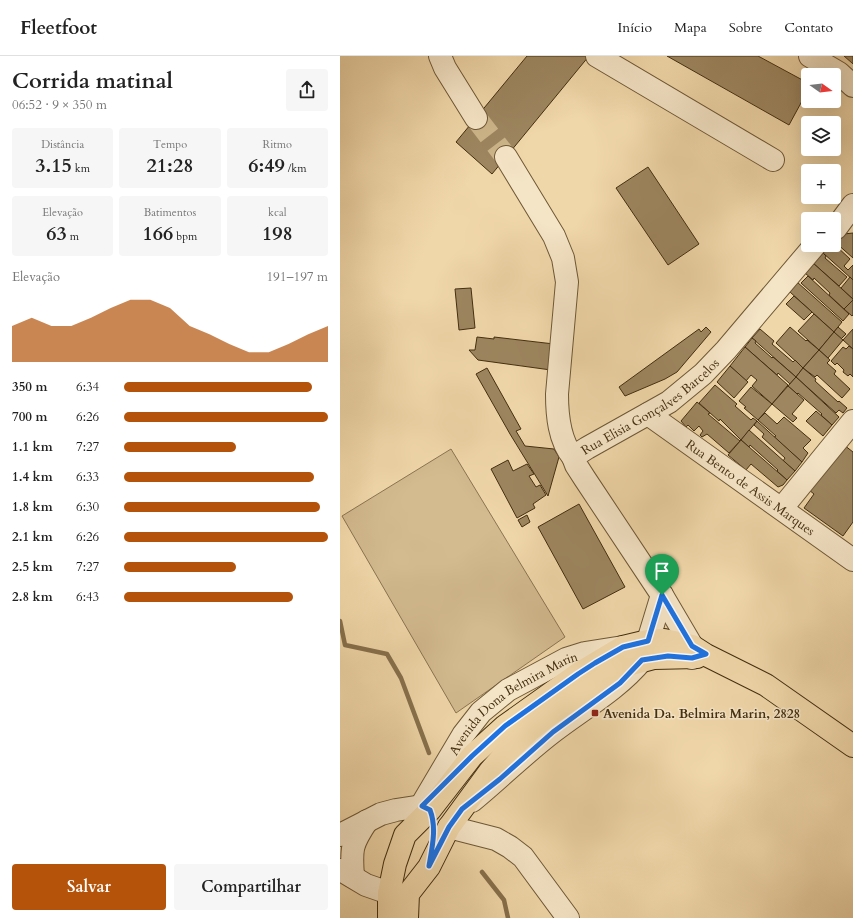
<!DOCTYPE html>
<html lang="pt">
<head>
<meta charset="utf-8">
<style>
	:root { --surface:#fff; --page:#f6f6f6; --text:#222; --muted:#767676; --line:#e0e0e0; --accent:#b45309 }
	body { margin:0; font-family:Cardo,serif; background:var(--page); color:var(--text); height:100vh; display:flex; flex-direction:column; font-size:15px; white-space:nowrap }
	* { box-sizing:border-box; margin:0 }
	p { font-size:13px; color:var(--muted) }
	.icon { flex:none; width:22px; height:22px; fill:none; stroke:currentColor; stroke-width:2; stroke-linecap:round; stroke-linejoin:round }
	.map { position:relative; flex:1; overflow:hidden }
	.drawer { display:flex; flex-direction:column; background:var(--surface); width:340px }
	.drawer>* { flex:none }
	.needle { width:26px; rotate:104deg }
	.controls { position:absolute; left:461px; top:12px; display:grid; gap:8px }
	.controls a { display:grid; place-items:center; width:40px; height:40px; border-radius:4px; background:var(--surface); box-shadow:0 4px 16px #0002; font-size:20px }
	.pin { position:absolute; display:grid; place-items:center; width:34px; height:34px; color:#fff; margin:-41px -17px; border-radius:50% 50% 50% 0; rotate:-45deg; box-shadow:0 0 4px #0007 }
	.pin .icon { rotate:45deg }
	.round { display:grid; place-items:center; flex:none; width:42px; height:42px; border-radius:4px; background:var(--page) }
	.head { display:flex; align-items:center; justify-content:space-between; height:68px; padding:0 12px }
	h1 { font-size:22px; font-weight:700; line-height:30px }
	.stats { display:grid; grid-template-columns:repeat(3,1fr); gap:6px; height:68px; padding:4px 12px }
	.stats div { display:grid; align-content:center; border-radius:4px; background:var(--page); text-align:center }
	.stats b { font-size:20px; font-weight:700 }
	.stats small { font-size:11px; font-weight:400 }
	.stats p { font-size:11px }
	.chart { height:112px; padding:8px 12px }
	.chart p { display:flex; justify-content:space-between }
	.chart svg { width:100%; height:72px; margin-top:4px; fill:var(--accent); opacity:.7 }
	.button { display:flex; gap:8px; margin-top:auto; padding:8px 12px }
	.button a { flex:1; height:46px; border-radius:4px; background:var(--accent); color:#fff; font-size:16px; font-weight:700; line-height:46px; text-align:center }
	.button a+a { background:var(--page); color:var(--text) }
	ul { padding:0 12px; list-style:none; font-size:13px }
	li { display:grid; grid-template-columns:64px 48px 1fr; align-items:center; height:30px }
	li i { height:10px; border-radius:5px; background:var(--accent) }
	header { display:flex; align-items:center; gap:24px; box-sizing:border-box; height:56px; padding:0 20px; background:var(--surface); border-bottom:1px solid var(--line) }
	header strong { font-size:19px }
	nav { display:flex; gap:22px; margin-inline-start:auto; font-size:14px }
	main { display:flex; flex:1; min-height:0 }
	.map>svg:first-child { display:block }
	.green { fill:#d3ba8f; stroke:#8b7450 }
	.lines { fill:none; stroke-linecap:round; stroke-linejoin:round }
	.stream { stroke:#87714d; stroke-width:4.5 }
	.building { fill:#9d8660; stroke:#432e10 }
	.minor-tunnel { stroke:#cdb58a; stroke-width:22; stroke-dasharray:22 11; stroke-linecap:butt }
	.minor-casing { stroke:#6e5836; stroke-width:24 }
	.major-casing { stroke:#432e10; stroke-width:24 }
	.minor { stroke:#f5e5c7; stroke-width:22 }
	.major { stroke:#f0d7a9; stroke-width:22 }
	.route-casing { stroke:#fff; stroke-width:8 }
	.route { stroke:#1a73e8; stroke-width:5 }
	.poi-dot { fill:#8f2418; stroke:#f5e5c7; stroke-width:1.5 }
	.labels { text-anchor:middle; stroke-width:3; stroke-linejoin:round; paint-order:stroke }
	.street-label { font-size:13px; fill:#432e10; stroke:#f5e5c7 }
	.poi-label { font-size:13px; font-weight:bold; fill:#432e10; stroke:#f5e5c7; text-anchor:start }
</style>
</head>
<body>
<header>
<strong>Fleetfoot</strong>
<nav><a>Início</a><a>Mapa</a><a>Sobre</a><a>Contato</a></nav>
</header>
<main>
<section class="drawer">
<div class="head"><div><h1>Corrida matinal</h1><p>06:52 · 9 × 350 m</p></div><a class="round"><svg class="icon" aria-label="share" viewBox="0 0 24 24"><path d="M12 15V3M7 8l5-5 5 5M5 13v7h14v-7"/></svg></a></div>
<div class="stats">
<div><p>Distância</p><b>3.15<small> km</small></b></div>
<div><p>Tempo</p><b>21:28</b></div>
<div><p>Ritmo</p><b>6:49<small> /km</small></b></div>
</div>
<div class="stats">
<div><p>Elevação</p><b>63<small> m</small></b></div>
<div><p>Batimentos</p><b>166<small> bpm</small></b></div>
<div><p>kcal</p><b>198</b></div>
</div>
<div class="chart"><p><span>Elevação</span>191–197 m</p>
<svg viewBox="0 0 160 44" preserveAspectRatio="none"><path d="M0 44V22L10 17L20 22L30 22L40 17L50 11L60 6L70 6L80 11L90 22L100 27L110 33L120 38L130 38L140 33L150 27L160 22V44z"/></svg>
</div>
<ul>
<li><b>350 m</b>6:34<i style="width:92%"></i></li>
<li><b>700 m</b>6:26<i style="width:100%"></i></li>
<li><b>1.1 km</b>7:27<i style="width:55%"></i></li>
<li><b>1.4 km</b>6:33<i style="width:93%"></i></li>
<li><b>1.8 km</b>6:30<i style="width:96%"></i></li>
<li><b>2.1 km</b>6:26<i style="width:100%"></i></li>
<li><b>2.5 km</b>7:27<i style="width:55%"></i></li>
<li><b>2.8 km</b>6:43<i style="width:83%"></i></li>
</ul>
<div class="button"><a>Salvar</a><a>Compartilhar</a></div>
</section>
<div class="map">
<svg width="513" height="862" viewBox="0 0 513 862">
	<rect width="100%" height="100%" fill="#f0d7a9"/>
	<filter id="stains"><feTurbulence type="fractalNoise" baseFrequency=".005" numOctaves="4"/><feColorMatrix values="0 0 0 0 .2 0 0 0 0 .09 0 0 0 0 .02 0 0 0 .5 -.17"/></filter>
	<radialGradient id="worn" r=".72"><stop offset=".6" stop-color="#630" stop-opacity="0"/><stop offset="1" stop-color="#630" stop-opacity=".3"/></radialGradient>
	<polygon class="green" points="111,393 225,581 116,657 2,460"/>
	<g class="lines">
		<g class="stream">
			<polyline points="0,565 5,589 47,598 61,622 89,697"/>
			<polyline points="142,816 164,844 168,862"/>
		</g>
	</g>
	<g class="building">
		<polygon points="187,0 249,0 152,118 116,86"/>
		<polygon points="327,0 418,0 468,27 468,34 449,69"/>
		<polygon points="504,0 513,0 513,8 512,7"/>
		<polygon points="308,111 359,188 328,209 276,132"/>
		<polygon points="513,177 513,202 495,186 504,178"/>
		<polygon points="494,188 510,203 504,210 508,214 513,209 513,224 482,196 491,189"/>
		<polygon points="482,196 486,200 485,202 507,221 499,230 473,207"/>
		<polygon points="473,207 513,243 513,244 504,253 489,239 490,237 474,222 473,224 465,217"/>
		<polygon points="468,220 509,258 503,265 461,227"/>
		<polygon points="510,221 513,224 513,243 501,232"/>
		<polygon points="457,226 502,266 494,276 450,236"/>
		<polygon points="131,232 135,272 119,274 115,233"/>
		<polygon points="454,240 472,256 464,264 446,248"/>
		<polygon points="513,244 513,259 512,260 504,253"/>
		<polygon points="474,258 494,276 479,294 458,275"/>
		<polygon points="366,271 371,276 337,316 325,323 285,340 279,331 359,273 361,276"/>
		<polygon points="450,271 466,285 467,284 479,294 463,312 436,287"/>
		<polygon points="498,271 506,278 501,283 494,276"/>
		<polygon points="420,273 434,285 432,288 453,306 455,304 463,312 456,321 412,282"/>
		<polygon points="513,273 513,293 503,284"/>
		<polygon points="494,276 503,284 488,302 479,294"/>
		<polygon points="137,281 154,283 154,281 214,288 211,314 138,304 129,294 135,294"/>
		<polygon points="412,282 416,285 415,287 432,302 433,301 456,321 450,328 438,317 437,319 405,291"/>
		<polygon points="509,290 513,293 513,321 510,318 508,320 503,316 504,314 497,307 495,309 491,305 503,291 506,293"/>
		<polygon points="405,291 448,329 432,348 412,330 417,324 411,319 406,325 390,310"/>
		<polygon points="479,294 490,304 487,307 496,315 494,318 510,333 502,342 477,319 475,321 463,312"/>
		<polygon points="390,310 408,326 394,342 377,326"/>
		<polygon points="147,312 181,373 176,375 185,390 214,393 219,401 208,440 170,378 136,318"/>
		<polygon points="463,312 476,323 475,325 498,346 499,345 507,352 503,357 499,354 496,357 456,321"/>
		<polygon points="456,321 499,361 492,369 481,359 482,358 458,337 457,338 448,330"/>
		<polygon points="375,329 397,348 395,350 411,364 413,362 417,365 401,384 380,363 379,365 359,347"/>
		<polygon points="448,330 464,344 452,358 457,362 453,366 432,348"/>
		<polygon points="411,331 432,348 418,364 404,352 406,351 399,345"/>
		<polygon points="357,346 370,357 368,358 400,385 389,397 367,378 362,381 360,379 363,375 359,370 354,375 348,369 346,371 341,365"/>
		<polygon points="476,355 492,369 483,380 466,365"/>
		<polygon points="425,357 437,368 444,361 471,384 463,392 468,397 462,406 434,381 436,380 418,364"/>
		<polygon points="417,365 462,406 455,415 443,405 445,402 422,381 424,378 414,369"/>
		<polygon points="409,374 455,415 447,424 437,415 438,414 410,389 409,391 401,384"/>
		<polygon points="401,384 447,424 443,429 438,431 411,408 406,414 388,399"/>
		<polygon points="504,389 513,396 513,466 503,480 464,452 474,438 469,434"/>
		<polygon points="168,404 173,415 187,408 194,418 189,420 196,431 200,429 206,439 193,448 195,452 177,462 151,413"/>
		<polygon points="239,448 285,531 243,553 198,471"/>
		<polygon points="187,459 190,466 182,471 178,464"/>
	</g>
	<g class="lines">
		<polyline class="minor-tunnel" points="136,62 166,101"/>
		<g class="minor-casing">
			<g id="minor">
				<polyline points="100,0 105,12 136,62"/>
				<polyline points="257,0 433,104"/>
				<polyline points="470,0 499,17 513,30"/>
				<path d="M166,101L214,180L223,202L227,226L217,338C217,359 219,384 233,401"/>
				<polyline points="496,172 513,149"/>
				<path id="s1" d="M308,358L513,504"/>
				<polyline points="442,452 513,365"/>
				<polyline points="308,585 322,539"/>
				<path id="s2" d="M352,602V590L322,539L245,423L236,409L233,401L247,392L329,346L363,318L386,294L475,189"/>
				<path d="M132,745C160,722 185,697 214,675C244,652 278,633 302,604"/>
				<path id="s3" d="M75,760L123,679L141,656L168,634L226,603L245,597L283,591"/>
				<polyline points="109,771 156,783 170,791 183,801 228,862"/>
				<polyline points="0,779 41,758 56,754 82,750"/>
				<polyline points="1,814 26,829 49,837"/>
				<path d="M13,821C11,793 11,789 27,765"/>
			</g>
		</g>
		<g class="major-casing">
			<g id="major">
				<polyline points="49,862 49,837 55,808 65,779 90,754 132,700 165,670 238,618 283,591 308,585 324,584 352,590 366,599 426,629 513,690"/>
				<polyline points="67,862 68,838 89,811 109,771 150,715 165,698 190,674 208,660 237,640 268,620 288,609 314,602 357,601"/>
			</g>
		</g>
		<use href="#minor" class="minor"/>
		<use href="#major" class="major"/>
	</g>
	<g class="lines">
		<g class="route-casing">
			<path id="route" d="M322,539L352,590L366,598L352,602L328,600L302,604L280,627L213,676L160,723L122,753L109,771L89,810C92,792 97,772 90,754L82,750L132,700L165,670L238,618L255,607L283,591L308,585Z"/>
		</g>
		<use href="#route" class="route"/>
	</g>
	<rect class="poi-dot" x="251" y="653" width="8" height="8" rx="2"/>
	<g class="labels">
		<g class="street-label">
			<text dy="5" stroke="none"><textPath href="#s2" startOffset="328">Rua Elisia Gonçalves Barcelos</textPath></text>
			<text dy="5" stroke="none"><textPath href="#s1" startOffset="126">Rua Bento de Assis Marques</textPath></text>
			<text dy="5" stroke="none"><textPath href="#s3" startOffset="154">Avenida Dona Belmira Marin</textPath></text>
		</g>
		<g class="poi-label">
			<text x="263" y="662">Avenida Da. Belmira Marin, 2828</text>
		</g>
	</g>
	<rect width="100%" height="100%" filter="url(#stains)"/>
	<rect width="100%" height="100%" fill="url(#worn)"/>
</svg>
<div class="controls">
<a><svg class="needle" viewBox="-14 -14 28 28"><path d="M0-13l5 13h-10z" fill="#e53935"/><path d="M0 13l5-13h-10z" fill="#767676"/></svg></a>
<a><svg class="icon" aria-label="layers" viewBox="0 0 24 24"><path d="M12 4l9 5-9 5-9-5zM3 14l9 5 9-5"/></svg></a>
<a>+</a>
<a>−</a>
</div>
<div class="pin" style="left:322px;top:539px;background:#1e9e55"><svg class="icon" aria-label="arrive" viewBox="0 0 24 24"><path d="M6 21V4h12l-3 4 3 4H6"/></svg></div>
</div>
</main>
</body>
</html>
